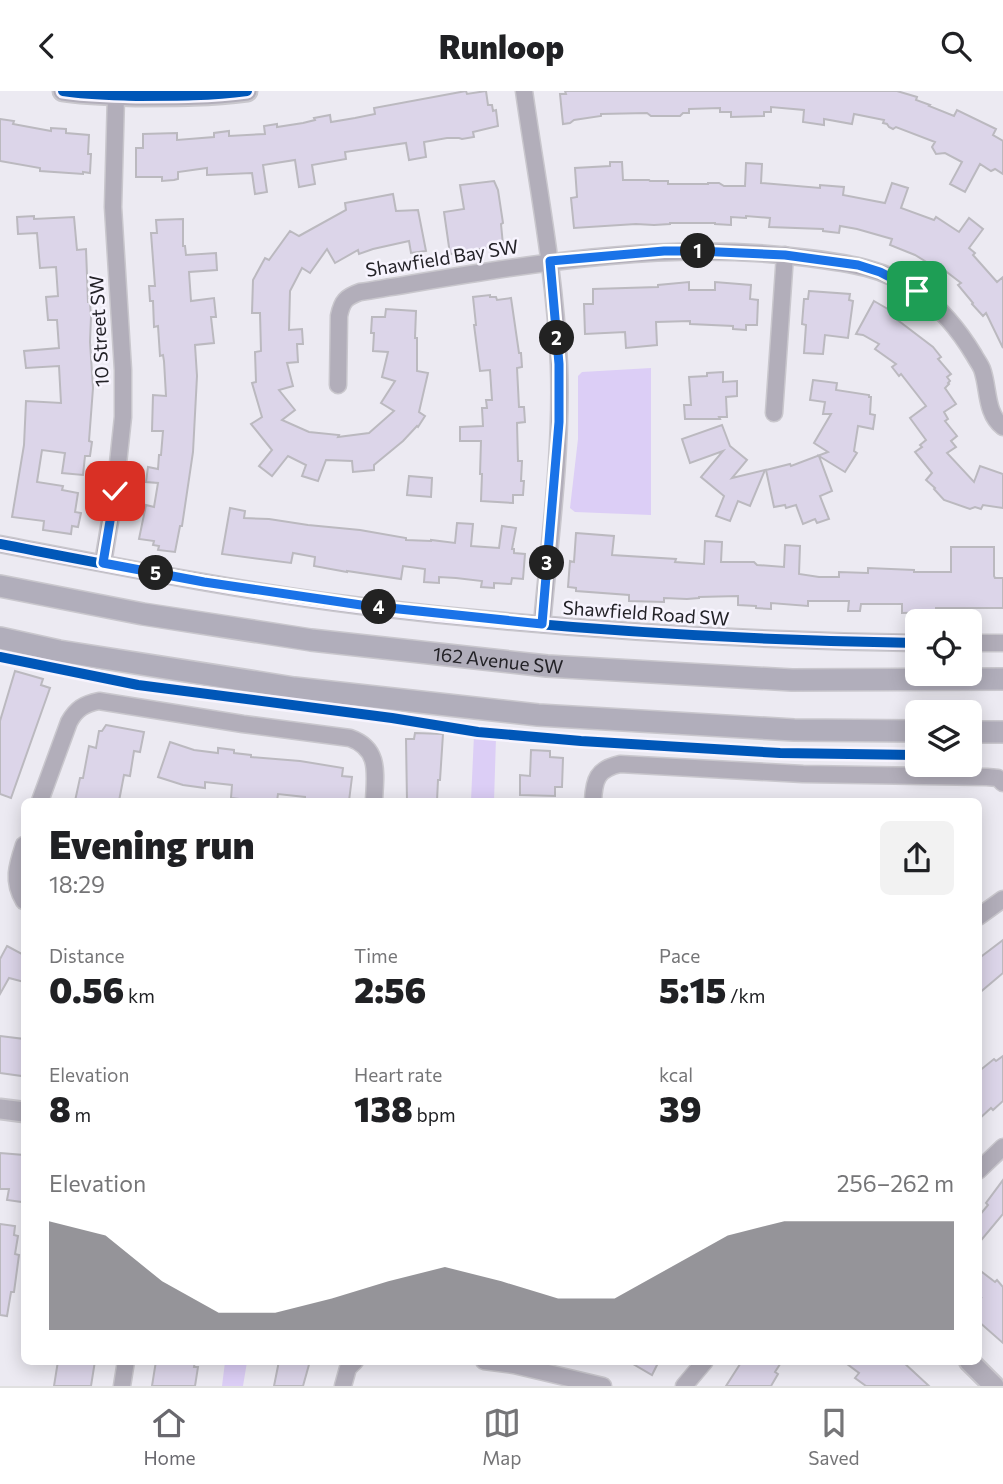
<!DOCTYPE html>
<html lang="en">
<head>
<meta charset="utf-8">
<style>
	:root { --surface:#fff; --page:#f2f2f2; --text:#202124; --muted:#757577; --line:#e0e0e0; --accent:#69686e }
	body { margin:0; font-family:Commissioner,sans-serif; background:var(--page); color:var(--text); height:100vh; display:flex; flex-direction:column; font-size:26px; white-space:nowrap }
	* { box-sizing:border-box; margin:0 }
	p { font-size:23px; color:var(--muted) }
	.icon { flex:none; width:38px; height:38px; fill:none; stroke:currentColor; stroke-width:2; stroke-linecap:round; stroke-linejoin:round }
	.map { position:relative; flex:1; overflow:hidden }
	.details { position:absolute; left:21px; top:707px; width:961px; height:567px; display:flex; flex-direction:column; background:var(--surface); border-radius:10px; box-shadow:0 4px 18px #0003 }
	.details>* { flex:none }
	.tools { position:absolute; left:905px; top:518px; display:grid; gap:14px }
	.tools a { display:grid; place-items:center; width:77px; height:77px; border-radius:10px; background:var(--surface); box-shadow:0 4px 18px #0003; font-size:35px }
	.pin { position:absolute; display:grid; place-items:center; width:60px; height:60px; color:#fff; margin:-30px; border-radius:14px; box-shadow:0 4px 10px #0006 }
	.km { position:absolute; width:35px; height:35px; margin:-18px; border-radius:50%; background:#222; color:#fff; font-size:19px; line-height:35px; text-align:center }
	.round { display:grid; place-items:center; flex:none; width:74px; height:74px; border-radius:10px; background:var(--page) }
	.overview { display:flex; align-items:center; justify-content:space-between; height:119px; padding:0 28px }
	h1 { font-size:38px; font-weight:800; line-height:52px }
	.metrics { display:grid; grid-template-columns:repeat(3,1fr); gap:10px; height:119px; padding:7px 28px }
	.metrics div { display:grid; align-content:center }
	.metrics b { font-size:35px; font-weight:800 }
	.metrics small { font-size:19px; font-weight:400 }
	.metrics p { font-size:19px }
	.chart { height:196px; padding:14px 28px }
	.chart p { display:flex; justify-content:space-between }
	.chart svg { width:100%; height:126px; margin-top:7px; fill:var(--accent); opacity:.7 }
	header { display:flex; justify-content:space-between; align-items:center; height:91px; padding:0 28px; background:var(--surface); font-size:32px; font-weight:800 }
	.menu { display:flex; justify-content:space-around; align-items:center; height:98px; border-top:2px solid var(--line); background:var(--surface); font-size:19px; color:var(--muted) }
	.menu a { display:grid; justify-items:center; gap:4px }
	.menu .current { color:var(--accent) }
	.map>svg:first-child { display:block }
	.green { fill:#dccef6 }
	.building { fill:#dcd5e9; stroke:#bbb9bf; stroke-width:2 }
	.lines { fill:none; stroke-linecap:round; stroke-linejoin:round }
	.minor-casing { stroke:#c9c7cd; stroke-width:19 }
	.tertiary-casing { stroke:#c9c7cd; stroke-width:23 }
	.secondary-casing { stroke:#c9c7cd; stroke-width:24 }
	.minor { stroke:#b2aeba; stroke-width:16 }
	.tertiary { stroke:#b2aeba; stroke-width:19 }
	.secondary { stroke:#b1aebb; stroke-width:21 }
	.cycleway-casing { stroke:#f7f4fe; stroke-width:15 }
	.cycleway { stroke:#0057b8; stroke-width:10 }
	.route-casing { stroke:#fff; stroke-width:14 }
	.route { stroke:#1a73e8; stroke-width:9 }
	.labels { text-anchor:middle; stroke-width:5; stroke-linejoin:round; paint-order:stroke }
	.street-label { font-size:19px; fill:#232227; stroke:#f7f4fe }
</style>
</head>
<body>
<header><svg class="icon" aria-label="back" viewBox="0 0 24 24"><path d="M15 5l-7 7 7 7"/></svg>Runloop<svg class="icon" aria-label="search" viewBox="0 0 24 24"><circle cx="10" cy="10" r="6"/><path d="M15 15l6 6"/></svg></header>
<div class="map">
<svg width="1003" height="1295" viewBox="0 0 1003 1295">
	<rect width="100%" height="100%" fill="#eceaf2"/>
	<g class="green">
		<polygon points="651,277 651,424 575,421 570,417 578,348 578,285 582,281"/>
		<polygon points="474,644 496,647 494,710 471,710"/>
		<polygon points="225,1271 247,1271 243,1295 222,1295"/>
	</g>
	<g class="building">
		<polygon points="466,0 467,3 486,0 488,14 492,14 493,20 496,19 498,35 473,41 474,46 462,48 459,47 447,47 424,51 426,66 409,69 406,52 345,61 346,68 312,74 315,93 299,96 295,69 263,74 267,101 255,103 252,82 207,84 207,77 178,81 178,88 174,89 162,90 162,86 136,86 136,57 143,57 143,43 177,42 177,49 214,46 214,42 229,40 229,45 265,43 264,35 277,33 277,36 303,32 315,29 314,27 330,24 331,31 355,27 375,23 374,17"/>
		<polygon points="565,0 897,0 917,6 916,9 930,14 929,15 954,25 957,19 996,38 993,44 1003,50 1003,83 995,78 991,80 980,73 965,101 950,93 962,71 945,62 936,63 932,56 935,51 896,36 893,38 889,36 887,33 883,32 884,29 854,23 852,33 824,28 824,34 803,31 804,19 771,16 771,21 764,21 764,25 731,26 731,21 720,21 720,17 689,18 689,22 683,22 680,25 651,25 647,22 601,23 601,25 574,29 570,32 563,33 560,3 566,3"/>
		<polygon points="0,28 14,30 13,33 51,40 51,37 66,38 66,42 89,44 88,63 91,63 90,82 83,81 83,83 40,80 40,77 0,70"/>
		<polygon points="610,71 622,71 623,89 649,89 650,90 668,90 668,93 708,93 708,92 719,92 724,95 745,95 746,72 762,73 761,92 820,97 820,94 844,96 843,104 885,112 892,92 908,97 901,117 934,129 936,126 959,141 969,127 983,138 969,157 975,162 973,164 997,191 1003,186 1003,257 986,222 983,225 972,213 973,212 958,194 961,192 935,172 933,175 915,164 890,154 892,148 857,138 840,135 839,142 823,140 823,138 769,136 770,127 746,125 746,127 731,126 731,134 715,133 715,132 670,132 670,133 654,134 636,133 574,137 571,107 577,106 575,77 610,75"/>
		<polygon points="494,90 498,99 503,132 501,133 503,154 450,163 444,121 464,118 460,94"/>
		<polygon points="393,103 396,120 418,119 426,160 411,162 409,150 373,158 359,163 358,159 335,172 327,158 310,182 302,177 290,200 289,239 302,238 303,253 297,253 298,271 287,272 293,295 279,299 295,319 282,329 309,341 339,344 338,346 369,342 394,320 381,312 395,290 382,286 388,261 373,260 374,242 371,242 372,226 385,226 386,218 416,220 415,247 417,247 417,280 428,282 419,321 425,325 418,336 417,335 403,350 374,374 374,379 353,381 352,370 326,369 318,390 302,385 306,374 288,365 272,385 259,375 272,359 251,333 262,326 252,292 256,291 255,261 261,260 260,222 252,222 253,189 265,167 269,169 290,140 299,145 346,119 345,112"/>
		<polygon points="34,125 34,128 74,126 77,159 86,158 88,211 90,211 91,226 90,251 93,297 89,350 92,351 90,365 85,365 83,384 62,382 65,362 42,359 37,391 63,395 62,399 78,402 75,421 81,422 78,436 72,435 71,443 43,439 44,430 12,426 24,354 26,310 61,312 59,275 26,277 24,260 59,257 57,229 48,229 46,206 58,205 56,176 40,177 37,142 18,143 17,126"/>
		<polygon points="183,128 183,155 185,155 186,164 216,162 217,179 189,181 191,210 214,207 216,226 211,226 214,252 195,254 197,285 193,361 182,435 180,435 175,461 158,459 159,455 153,454 154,450 139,448 146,414 154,416 158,392 146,391 148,376 158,378 159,364 161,364 163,340 152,340 153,304 166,305 164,270 163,264 160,265 158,235 154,236 153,210 150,210 149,195 155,195 151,142 157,142 156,129"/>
		<polygon points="689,191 689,199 715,199 715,191 751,194 750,208 758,209 757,234 746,234 746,239 733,238 733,235 690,233 690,230 656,231 657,254 626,257 625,241 585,243 584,213 593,213 593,198 658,196 658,194"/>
		<polygon points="809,200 850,203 849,209 853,210 848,247 825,244 823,263 804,262 806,234 802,233 804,208 808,208"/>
		<polygon points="490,204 490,206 496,206 497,209 511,207 519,262 521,262 522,276 517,277 519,316 524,316 525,331 517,332 518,370 522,370 521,390 524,390 523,404 513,404 513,412 481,410 482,383 480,383 481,350 460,350 460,336 483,335 482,317 487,317 486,309 492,309 490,279 480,280 474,234 476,234 473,206"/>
		<polygon points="874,210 893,221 891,224 933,256 941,266 938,268 951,283 947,286 950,290 948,292 949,293 945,297 956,313 944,321 948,328 945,330 957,345 951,350 956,356 947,362 974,391 980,375 1003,383 1003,417 983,414 981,418 975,416 970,418 944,409 934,398 935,397 926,389 932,382 915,361 922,356 920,354 926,349 910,327 926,315 901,283 899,285 892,276 896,273 875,258 879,253 863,244 856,243"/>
		<polygon points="723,281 723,291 737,290 737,305 726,306 727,326 719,326 720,328 685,328 684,314 691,314 689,286 707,285 707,282"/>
		<polygon points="813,289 837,292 836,299 869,304 869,306 871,306 870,323 875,324 873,338 858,335 854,360 857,362 845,381 819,365 832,400 820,405 829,428 817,432 815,428 803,433 796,414 786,417 785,414 774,416 766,379 790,373 791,375 828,361 814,352 831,323 823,323 825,311 810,309"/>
		<polygon points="722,334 730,355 747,369 732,387 765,379 750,415 738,410 730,430 716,425 724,405 701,386 723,360 690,372 682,348"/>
		<polygon points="409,385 432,387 431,406 407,404"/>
		<polygon points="230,417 245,420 244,427 269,428 308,434 360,439 406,447 406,449 431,450 431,449 455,452 457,432 473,433 471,455 499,457 502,435 516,437 512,458 514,458 514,462 525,463 523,488 512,487 511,493 494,492 494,497 481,496 482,490 456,487 439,486 439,492 424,491 425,478 403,475 401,488 347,480 347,481 314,475 315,466 293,462 291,472 222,463"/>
		<polygon points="576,442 614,445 612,464 676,468 675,471 704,473 705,450 722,451 721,471 754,471 757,474 784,476 785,454 800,455 799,483 819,486 839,486 839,481 868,482 868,477 914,479 914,481 951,481 951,456 994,456 994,485 995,487 1003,487 1003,517 936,517 936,521 902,522 902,513 861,513 860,520 848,520 849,510 808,510 808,515 771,512 771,518 756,517 756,515 738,514 738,505 699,506 699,507 687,508 664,507 664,511 629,510 629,504 576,500 576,497 568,496 570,470 574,471"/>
		<polygon points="15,580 43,588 41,594 50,597 11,707 0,703 0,630"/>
		<polygon points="106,634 144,641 140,661 134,660 130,685 124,684 119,710 75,710 80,687 83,687 89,655 96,657 99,640 102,640"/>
		<polygon points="415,642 443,643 440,689 438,689 437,710 407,710 406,648 414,648"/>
		<polygon points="170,651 194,659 218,662 218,657 234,659 234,662 251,664 251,666 300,670 343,677 342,685 352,686 349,710 305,710 305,706 278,703 277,710 256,710 231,707 232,694 205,691 205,697 183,694 158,686"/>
		<polygon points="531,659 550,660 550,666 563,667 562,696 555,696 555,705 520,704 520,684 530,685"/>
		<polygon points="1003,849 1003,882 978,903 978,868"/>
		<polygon points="7,855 24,864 24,891 9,887 0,903 0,868"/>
		<polygon points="0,945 24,948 22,985 0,982"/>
		<polygon points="1003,965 1003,1010 993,1019 991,1017 978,1029 978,981 994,968 996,970"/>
		<polygon points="0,1062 24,1064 24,1108 22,1107 22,1111 7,1109 9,1098 0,1098"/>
		<polygon points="1003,1089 1003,1123 978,1153 978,1126 988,1114 986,1112"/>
		<polygon points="0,1133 15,1135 14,1144 18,1145 15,1163 19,1164 14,1201 11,1201 7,1225 0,1224"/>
		<polygon points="978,1178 995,1191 997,1189 1003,1196 1003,1252 978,1230 978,1210 981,1207 978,1206"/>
		<polygon points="58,1270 95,1270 91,1295 54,1295"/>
		<polygon points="156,1270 195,1270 194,1276 198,1276 195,1295 152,1295"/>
		<polygon points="279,1270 310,1270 303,1295 274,1295"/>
		<polygon points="628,1270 659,1270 652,1284"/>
		<polygon points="742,1270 782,1270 775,1281 778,1283 771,1295 726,1295"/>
		<polygon points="843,1270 902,1270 929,1295 866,1295 855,1287 859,1282"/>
	</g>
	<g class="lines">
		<g class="minor-casing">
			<g id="minor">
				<path d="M524,0C537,91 555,182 559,274C562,359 550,447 542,533"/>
				<path d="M338,294L339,225C342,210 346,206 360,201C510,177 656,147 808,167C847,172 886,177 918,201C942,218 959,239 974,264C976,268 980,273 982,278C989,297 985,322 1003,336"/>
				<polyline points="774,322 785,164"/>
				<path d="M0,453C120,476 240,500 361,515C545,537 731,549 917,552"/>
				<polyline points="103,472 115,400 123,326 123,279 113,116 116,4"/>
				<polyline points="970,552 1003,552"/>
				<path d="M40,710L69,631C76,618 84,613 99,610L243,633L350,647C381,658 375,684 374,710"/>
				<path d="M593,710C594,689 597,678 620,673L803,683L987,686L998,687L1003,692"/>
				<path d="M24,754C17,775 12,790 24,810"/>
				<polyline points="978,826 1003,808"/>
				<polyline points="978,1080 1003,1056"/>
				<polyline points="484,1270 514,1274 603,1295"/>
				<polyline points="122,1295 126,1270"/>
				<polyline points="343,1295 348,1277 355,1270"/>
				<polyline points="684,1295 705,1270"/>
			</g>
		</g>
		<g class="tertiary-casing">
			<g id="tertiary">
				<path d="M63,0C88,4 113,4 139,5C175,5 211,5 247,0"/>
				<polyline points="0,1018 24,1021"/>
				<polyline points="969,1270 994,1295"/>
			</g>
		</g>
		<g class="secondary-casing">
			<g id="secondary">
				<path id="s1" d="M0,495L143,523L311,549L547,575L792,589L1003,588"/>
				<polyline points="0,547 59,560 294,597 538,624 794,639 917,640"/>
				<polyline points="970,641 1003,641"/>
			</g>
		</g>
		<use href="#minor" class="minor"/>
		<use href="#tertiary" class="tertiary"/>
		<use href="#secondary" class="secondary"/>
		<g class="cycleway-casing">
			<g id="cycleway">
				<path d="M63,0C88,4 113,4 139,5C175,5 211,5 247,0"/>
				<path d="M0,453C120,476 240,500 361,515C545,537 731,549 917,552"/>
				<polyline points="0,566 138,594 392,627 478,641 581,650 780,662 917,664"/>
			</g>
		</g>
		<use href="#cycleway" class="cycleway"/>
	</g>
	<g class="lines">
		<g class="route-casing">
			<polyline id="route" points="115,400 103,472 204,491 361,514 542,533 559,331 559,273 550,170 664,160 697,160 785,164 858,174 880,181 917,200"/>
		</g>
		<use href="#route" class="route"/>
	</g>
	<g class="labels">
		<g class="street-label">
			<text transform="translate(442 167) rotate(-9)" y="7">Shawfield Bay SW</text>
			<text transform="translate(99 240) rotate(-93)" y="7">10 Street SW</text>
			<text transform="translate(646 522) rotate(4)" y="7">Shawfield Road SW</text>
			<text dy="7" stroke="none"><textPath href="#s1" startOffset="504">162 Avenue SW</textPath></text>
		</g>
	</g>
</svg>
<div class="tools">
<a><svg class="icon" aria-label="locate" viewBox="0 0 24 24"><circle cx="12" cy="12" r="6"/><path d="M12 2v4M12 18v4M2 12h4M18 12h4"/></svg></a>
<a><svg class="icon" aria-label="layers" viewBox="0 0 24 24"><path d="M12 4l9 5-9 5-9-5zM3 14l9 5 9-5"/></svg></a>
</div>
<div class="pin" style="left:917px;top:200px;background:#1e9e55"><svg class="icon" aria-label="arrive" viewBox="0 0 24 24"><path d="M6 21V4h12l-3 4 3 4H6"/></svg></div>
<div class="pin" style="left:115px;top:400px;background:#d93025"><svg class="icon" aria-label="check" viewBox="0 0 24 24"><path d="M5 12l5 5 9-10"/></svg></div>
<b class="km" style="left:698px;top:160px">1</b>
<b class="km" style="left:557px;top:247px">2</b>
<b class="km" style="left:547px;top:472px">3</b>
<b class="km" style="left:379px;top:516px">4</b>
<b class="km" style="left:156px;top:482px">5</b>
<section class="details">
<div class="overview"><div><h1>Evening run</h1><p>18:29</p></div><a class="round"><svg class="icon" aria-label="share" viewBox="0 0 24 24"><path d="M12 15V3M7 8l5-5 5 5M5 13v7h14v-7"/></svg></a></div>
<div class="metrics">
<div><p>Distance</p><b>0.56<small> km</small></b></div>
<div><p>Time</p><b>2:56</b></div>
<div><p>Pace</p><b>5:15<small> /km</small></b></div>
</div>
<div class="metrics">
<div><p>Elevation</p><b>8<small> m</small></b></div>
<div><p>Heart rate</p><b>138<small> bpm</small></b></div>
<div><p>kcal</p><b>39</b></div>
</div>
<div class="chart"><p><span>Elevation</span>256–262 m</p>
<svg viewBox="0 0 160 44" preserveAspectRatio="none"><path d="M0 44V6L10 11L20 27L30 38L40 38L50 33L60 27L70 22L80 27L90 33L100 33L110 22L120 11L130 6L140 6L150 6L160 6V44z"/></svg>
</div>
</section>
</div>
<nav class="menu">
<a class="current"><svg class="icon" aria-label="home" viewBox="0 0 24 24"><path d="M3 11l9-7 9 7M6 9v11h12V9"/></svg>Home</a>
<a><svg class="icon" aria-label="map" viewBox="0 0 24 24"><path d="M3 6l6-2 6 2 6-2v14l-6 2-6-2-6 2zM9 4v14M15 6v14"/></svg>Map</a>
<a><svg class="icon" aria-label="saved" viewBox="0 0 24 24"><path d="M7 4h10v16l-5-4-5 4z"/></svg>Saved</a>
</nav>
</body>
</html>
